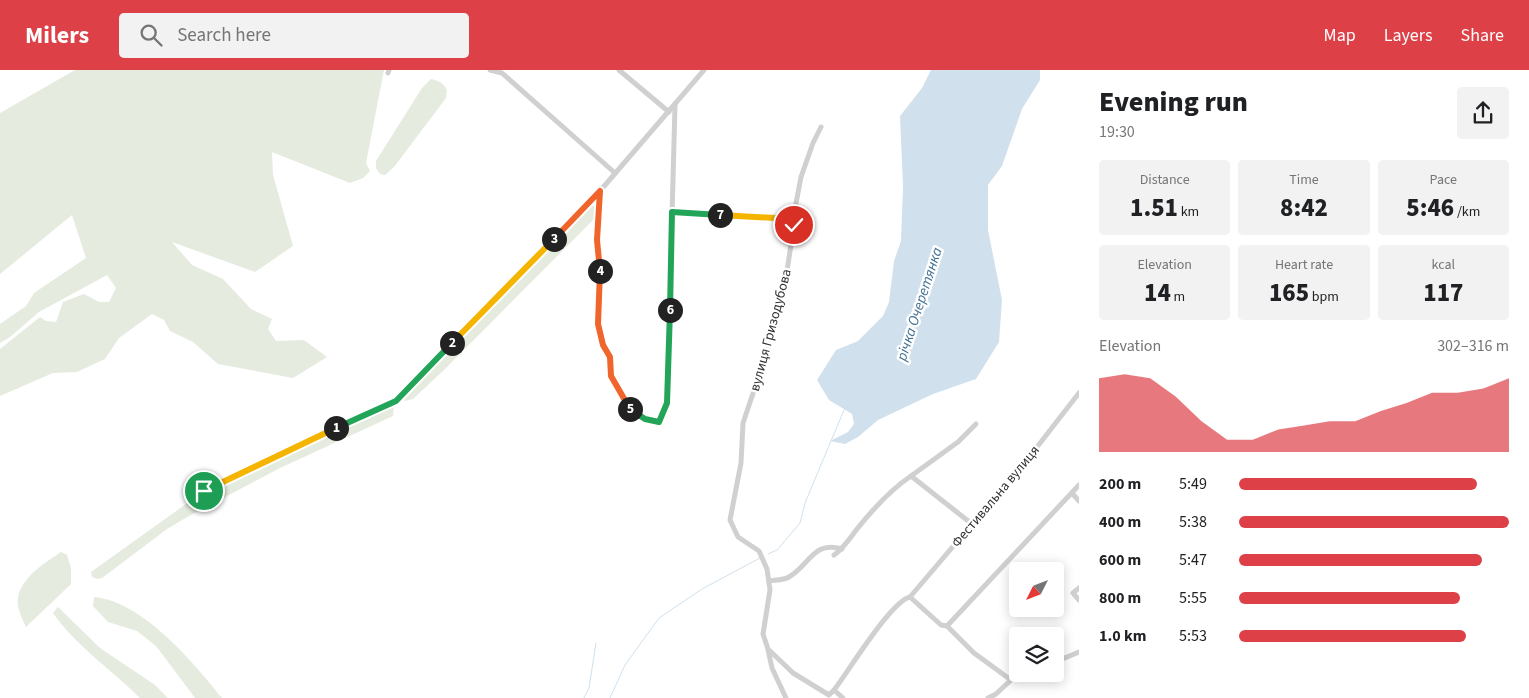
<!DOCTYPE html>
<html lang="en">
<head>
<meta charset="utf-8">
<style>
	:root { --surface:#fff; --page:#f2f2f2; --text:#202124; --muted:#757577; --accent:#de4048 }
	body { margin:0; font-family:"Source Sans 3",sans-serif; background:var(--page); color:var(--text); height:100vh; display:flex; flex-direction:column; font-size:19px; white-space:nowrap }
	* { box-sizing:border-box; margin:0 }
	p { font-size:16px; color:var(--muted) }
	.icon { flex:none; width:28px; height:28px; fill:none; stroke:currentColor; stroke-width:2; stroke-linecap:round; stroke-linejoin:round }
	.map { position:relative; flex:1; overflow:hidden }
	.drawer { display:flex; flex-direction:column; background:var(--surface); width:450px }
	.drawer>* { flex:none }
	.needle { width:32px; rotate:228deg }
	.tools { position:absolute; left:1009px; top:492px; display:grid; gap:10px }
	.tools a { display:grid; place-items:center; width:55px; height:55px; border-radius:5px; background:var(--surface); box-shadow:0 2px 12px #0003; font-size:25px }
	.pin { position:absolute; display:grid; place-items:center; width:42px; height:42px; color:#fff; margin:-21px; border:2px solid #fff; border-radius:50%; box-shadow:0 1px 5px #0007 }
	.km { position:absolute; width:25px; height:25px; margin:-12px; border-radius:50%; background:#222; color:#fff; font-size:14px; line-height:25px; text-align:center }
	.round { display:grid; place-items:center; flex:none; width:52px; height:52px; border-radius:5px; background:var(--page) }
	.summary { display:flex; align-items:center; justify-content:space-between; height:85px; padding:0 20px }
	h1 { font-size:28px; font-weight:800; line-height:38px }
	.metrics { display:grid; grid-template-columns:repeat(3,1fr); gap:8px; height:85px; padding:5px 20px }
	.metrics div { display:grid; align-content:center; border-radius:5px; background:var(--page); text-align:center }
	.metrics b { font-size:25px; font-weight:800 }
	.metrics small { font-size:14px; font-weight:400 }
	.metrics p { font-size:14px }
	.chart { height:140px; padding:10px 20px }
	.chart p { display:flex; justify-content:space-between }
	.chart svg { width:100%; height:90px; margin-top:5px; fill:var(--accent); opacity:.7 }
	ul { padding:0 20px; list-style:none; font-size:16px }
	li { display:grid; grid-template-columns:80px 60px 1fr; align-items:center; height:38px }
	li i { height:12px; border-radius:6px; background:var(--accent) }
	header { display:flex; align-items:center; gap:30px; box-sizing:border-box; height:70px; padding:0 25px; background:var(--accent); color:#fff }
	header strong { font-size:24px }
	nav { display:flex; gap:28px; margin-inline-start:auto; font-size:18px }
	.search { width:350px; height:45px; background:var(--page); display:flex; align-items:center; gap:12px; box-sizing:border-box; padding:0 18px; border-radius:5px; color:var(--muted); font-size:19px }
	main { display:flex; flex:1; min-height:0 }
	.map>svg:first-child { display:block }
	.green { fill:#e5ebdf }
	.water { fill:#d0e1ed }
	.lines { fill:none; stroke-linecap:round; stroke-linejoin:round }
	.stream { stroke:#d0e1ed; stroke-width:1 }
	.minor { stroke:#d0d0d0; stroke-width:5 }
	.split-1-casing { stroke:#fff; stroke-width:10 }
	.split-2-casing { stroke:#fff; stroke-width:10 }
	.split-3-casing { stroke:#fff; stroke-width:10 }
	.split-4-casing { stroke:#fff; stroke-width:10 }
	.split-5-casing { stroke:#fff; stroke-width:10 }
	.split-6-casing { stroke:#fff; stroke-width:10 }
	.split-7-casing { stroke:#fff; stroke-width:10 }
	.split-8-casing { stroke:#fff; stroke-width:10 }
	.split-1 { stroke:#f5b400; stroke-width:6 }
	.split-2 { stroke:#22a559; stroke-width:6 }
	.split-3 { stroke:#f5b400; stroke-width:6 }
	.split-4 { stroke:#f0652b; stroke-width:6 }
	.split-5 { stroke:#f0652b; stroke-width:6 }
	.split-6 { stroke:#22a559; stroke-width:6 }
	.split-7 { stroke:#22a559; stroke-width:6 }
	.split-8 { stroke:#f5b400; stroke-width:6 }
	.labels { text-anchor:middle; stroke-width:5; stroke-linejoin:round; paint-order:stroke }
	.street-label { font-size:14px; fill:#333; stroke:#fff }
	.water-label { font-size:15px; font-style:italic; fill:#437293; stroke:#fff }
</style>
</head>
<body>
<header>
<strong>Milers</strong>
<div class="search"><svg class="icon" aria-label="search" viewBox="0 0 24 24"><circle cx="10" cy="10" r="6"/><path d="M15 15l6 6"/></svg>Search here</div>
<nav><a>Map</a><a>Layers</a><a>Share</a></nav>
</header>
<main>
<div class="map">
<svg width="1079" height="628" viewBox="0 0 1079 628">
	<rect width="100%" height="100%" fill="#fff"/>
	<g class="green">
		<polygon points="75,0 384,0 366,93 370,101 363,108 350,113 272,82 273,105 293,176 255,202 172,172 192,195 223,209 251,239 272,249 268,259 276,271 304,270 327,287 293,308 218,294 193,272 170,261 164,250 152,244 119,268 105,289 77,302 53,303 0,326 0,279 40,247 46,251 56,252 63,232 84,224 99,232 109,232 116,218 107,205 39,242 10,267 0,273 0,254 26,236 34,223 86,188 72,145 0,204 0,43"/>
		<path d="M431,9C439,11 442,12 447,20L446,28L394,97L385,105L380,104L376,98V91L422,18Z"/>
		<path d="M591,136H596C599,141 597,144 594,149L445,299L413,329L405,331L403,329L406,323Z"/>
		<polygon points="394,335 393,346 280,398 189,446 167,459 102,508 97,509 92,507 91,502 193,429 219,415"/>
		<path d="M61,482L67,485L71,498V514L26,557C22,548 16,537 18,527C22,507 46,492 61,482Z"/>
		<path d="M94,527C142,531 193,592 222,628H195L156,576L137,561L108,552L93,536Z"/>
		<path d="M58,537L100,578L155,615L168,628H140C112,600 76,576 53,543Z"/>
	</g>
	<polygon class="water" points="931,0 1040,0 1040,10 1022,39 1002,96 988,115 988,160 1002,230 999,272 976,309 933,324 878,350 858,367 845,374 830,371 848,362 854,354 852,344 829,330 817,310 836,280 858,271 883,246 889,232 894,191 901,171 903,116 900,46 922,18"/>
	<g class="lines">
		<g class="stream">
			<polyline points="768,484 777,480 800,453 805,433 844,340"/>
			<polyline points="584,628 589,618 596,573"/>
			<polyline points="610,628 625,595 659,548 702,519 760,488"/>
		</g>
		<g class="minor">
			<polyline points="490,0 502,3 615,103"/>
			<polyline points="619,0 669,42"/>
			<polyline points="388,3 389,0"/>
			<polyline points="821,57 813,73 801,107 793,149 794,155 785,214 768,279 743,353 741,393 730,450 738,467 759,481 767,499 770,520 763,564 768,579 793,603 829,625 834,620 843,628"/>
			<polyline points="600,121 597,170 600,203 598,253 603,275 610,287 611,306 629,338 635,344 645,349 659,352 667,333 675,35"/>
			<polyline points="672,142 793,149"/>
			<polyline points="911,406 958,372 976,354"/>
			<polyline points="204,421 396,331 600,121 704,0"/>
			<polyline points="1072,423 1079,431"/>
			<path d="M834,485C844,478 850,468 857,459C873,439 890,420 911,406L972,454"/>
			<path d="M769,511C775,510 784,510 789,507C810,495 813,470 842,479"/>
			<polyline points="1079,518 1073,523 1079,530"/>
			<polyline points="910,527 1030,386 1079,323"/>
			<polyline points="910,527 941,555 947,556 974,583 1011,610 996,624 988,628"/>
			<polyline points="947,556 1079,415"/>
			<polyline points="768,580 772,598 786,628"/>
			<polyline points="1055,592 1079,582"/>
			<polyline points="1011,610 1026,604"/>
			<path d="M834,620C848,602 891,531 910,527"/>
		</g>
	</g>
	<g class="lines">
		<g class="split-1-casing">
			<polyline id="split-1" points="204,421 336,358"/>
		</g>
		<g class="split-2-casing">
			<polyline id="split-2" points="336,358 396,331 452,273"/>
		</g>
		<g class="split-3-casing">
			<polyline id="split-3" points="452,273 554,169"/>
		</g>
		<g class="split-4-casing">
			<polyline id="split-4" points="554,169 600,121 597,170 600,201"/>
		</g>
		<g class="split-5-casing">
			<polyline id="split-5" points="600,201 598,254 603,275 610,287 611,306 630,339"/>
		</g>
		<g class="split-6-casing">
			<polyline id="split-6" points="630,339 645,349 659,352 667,333 670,240"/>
		</g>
		<g class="split-7-casing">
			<polyline id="split-7" points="670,240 672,142 720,145"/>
		</g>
		<g class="split-8-casing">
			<polyline id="split-8" points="720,145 793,149 794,155"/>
		</g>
		<use href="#split-1" class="split-1"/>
		<use href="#split-2" class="split-2"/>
		<use href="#split-3" class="split-3"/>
		<use href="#split-4" class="split-4"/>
		<use href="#split-5" class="split-5"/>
		<use href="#split-6" class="split-6"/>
		<use href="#split-7" class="split-7"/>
		<use href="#split-8" class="split-8"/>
	</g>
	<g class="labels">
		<g class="street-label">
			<text transform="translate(770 260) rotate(-75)" y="5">вулиця Гризодубова</text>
			<text transform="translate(995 426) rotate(-50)" y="5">Фестивальна вулиця</text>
		</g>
		<g class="water-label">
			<text transform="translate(919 234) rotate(-72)" y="5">річка Очеретянка</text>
		</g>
	</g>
</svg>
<div class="tools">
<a><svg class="needle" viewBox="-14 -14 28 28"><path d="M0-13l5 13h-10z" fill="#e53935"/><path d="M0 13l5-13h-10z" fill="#757577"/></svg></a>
<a><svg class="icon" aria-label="layers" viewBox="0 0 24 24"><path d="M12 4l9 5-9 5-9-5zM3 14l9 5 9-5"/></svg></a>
</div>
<div class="pin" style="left:204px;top:421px;background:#1e9e55"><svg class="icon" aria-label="arrive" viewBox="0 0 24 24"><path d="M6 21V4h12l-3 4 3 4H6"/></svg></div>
<div class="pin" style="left:794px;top:155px;background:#d93025"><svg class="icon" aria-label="check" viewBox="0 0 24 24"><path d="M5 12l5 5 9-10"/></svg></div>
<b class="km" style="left:336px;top:358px">1</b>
<b class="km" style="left:452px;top:273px">2</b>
<b class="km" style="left:554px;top:169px">3</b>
<b class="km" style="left:600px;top:201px">4</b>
<b class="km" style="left:630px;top:339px">5</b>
<b class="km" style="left:670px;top:240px">6</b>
<b class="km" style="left:720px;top:145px">7</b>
</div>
<section class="drawer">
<div class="summary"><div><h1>Evening run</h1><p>19:30</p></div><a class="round"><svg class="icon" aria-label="share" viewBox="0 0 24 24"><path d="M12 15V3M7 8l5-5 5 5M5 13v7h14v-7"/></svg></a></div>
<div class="metrics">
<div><p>Distance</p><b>1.51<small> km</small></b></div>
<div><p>Time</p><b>8:42</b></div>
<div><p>Pace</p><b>5:46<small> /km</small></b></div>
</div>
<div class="metrics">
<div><p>Elevation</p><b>14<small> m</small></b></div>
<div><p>Heart rate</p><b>165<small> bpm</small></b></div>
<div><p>kcal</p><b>117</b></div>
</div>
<div class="chart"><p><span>Elevation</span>302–316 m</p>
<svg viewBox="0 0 160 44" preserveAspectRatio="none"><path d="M0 44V8L10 6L20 8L30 17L40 29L50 38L60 38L70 33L80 31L90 29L100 29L110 24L120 20L130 15L140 15L150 13L160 8V44z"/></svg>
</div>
<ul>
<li><b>200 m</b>5:49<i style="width:88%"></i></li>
<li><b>400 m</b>5:38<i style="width:100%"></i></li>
<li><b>600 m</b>5:47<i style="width:90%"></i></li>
<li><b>800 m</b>5:55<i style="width:82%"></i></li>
<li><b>1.0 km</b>5:53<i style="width:84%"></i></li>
</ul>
</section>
</main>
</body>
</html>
